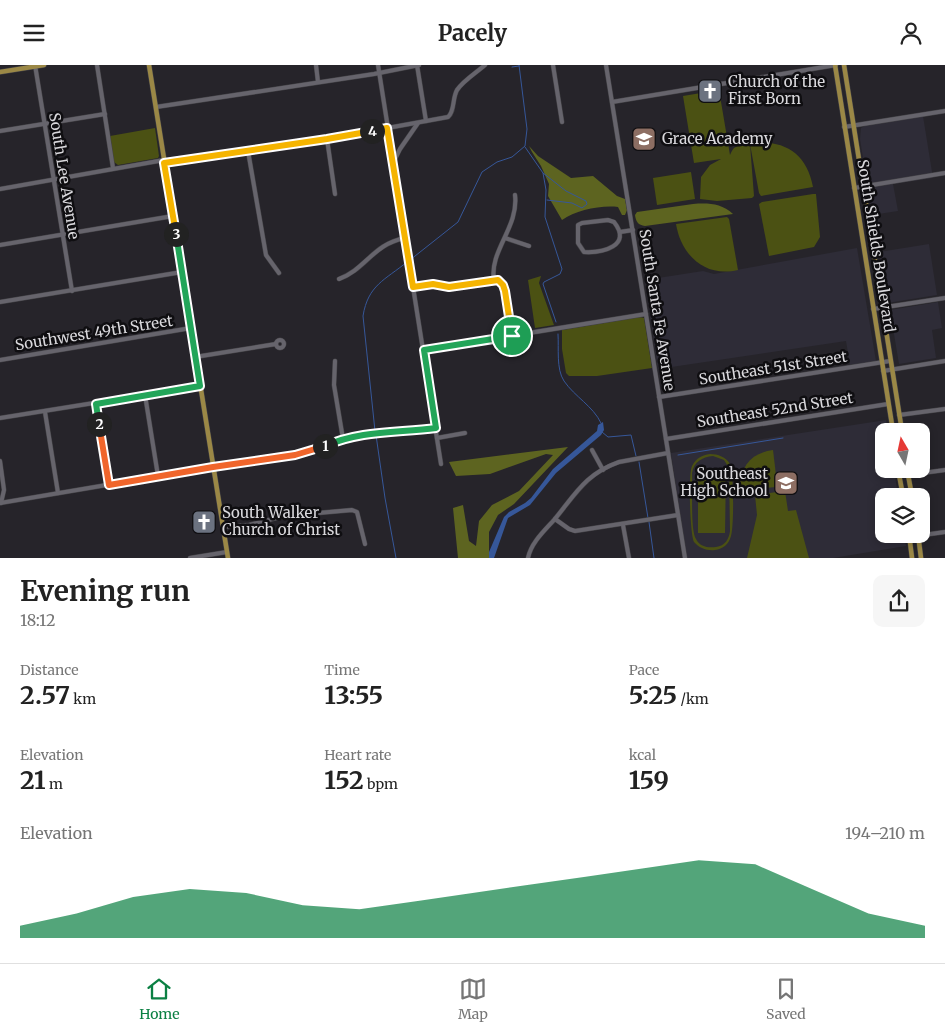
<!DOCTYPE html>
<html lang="en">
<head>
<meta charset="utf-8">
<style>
	:root { --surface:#fff; --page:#f6f6f6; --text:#222; --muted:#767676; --line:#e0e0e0; --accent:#0b8043 }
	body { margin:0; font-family:Merriweather,serif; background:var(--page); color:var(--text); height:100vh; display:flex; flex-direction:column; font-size:19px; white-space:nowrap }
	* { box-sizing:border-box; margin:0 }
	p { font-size:16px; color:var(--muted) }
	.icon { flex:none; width:28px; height:28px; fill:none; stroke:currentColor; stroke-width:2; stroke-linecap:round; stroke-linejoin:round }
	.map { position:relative; height:493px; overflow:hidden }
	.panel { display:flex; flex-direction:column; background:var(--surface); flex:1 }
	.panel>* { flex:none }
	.needle { width:32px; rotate:351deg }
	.tools { position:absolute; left:875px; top:358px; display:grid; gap:10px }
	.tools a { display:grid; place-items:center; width:55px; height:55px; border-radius:10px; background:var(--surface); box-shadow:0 2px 8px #0003; font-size:25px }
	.pin { position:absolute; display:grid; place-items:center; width:42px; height:42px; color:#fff; margin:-21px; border:2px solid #fff; border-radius:50%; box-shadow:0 1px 5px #0007 }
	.km { position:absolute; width:25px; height:25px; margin:-12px; border-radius:50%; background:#222; color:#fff; font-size:14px; line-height:25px; text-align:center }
	.round { display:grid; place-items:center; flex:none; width:52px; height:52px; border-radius:10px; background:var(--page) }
	.summary { display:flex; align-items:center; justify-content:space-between; height:85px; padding:0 20px }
	h1 { font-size:28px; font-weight:700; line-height:38px }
	.stats { display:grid; grid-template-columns:repeat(3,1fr); gap:8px; height:85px; padding:5px 20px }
	.stats div { display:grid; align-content:center }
	.stats b { font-size:25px; font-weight:700 }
	.stats small { font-size:14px; font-weight:400 }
	.stats p { font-size:14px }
	.chart { height:140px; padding:10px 20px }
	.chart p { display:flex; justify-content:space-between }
	.chart svg { width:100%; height:90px; margin-top:5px; fill:var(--accent); opacity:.7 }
	header { display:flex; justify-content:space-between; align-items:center; height:65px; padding:0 20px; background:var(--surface); font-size:22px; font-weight:700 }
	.tabs { display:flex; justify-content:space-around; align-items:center; height:70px; border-top:1px solid var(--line); background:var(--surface); font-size:14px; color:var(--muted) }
	.tabs a { display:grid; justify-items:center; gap:2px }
	.tabs .active { color:var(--accent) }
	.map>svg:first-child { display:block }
	.built { fill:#2e2c37 }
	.green { fill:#4b5113; fill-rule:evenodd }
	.forest { fill:#5d6420 }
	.water { fill:#365799 }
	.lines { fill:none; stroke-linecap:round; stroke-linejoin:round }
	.stream { stroke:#365799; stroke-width:1 }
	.minor-casing { stroke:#444347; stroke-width:5 }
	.major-casing { stroke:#444347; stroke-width:5.5 }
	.minor { stroke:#66646c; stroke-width:4 }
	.major { stroke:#9b8846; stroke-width:4.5 }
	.split-1-casing { stroke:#fff; stroke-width:10 }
	.split-2-casing { stroke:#fff; stroke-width:10 }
	.split-3-casing { stroke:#fff; stroke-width:10 }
	.split-4-casing { stroke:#fff; stroke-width:10 }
	.split-5-casing { stroke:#fff; stroke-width:10 }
	.split-1 { stroke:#22a559; stroke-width:6 }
	.split-2 { stroke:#f0652b; stroke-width:6 }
	.split-3 { stroke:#22a559; stroke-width:6 }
	.split-4 { stroke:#f5b400; stroke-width:6 }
	.split-5 { stroke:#f5b400; stroke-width:6 }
	.labels { text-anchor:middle; stroke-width:5; stroke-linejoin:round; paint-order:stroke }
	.poi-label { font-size:15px; fill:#d9d8dc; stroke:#0f0e11; text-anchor:start }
	.street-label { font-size:15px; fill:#d9d8dc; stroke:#0f0e11 }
</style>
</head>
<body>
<header><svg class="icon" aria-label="menu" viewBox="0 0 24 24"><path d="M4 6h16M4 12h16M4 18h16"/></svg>Pacely<svg class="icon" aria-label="person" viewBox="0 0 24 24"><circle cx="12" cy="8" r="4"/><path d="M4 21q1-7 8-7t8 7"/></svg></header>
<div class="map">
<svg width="945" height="493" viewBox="0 0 945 493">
	<rect width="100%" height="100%" fill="#26242a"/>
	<g class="built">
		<polygon points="923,51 933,113 893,119 898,146 872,150 860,74 861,63 865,61"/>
		<polygon points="929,179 937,230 887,238 879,187"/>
		<polygon points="857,183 876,296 850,300 846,276 658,304 645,215 703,206 714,209"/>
		<polygon points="938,237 942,263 932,265 936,293 899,299 890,245"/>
		<polygon points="886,355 888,366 884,366 884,404 894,404 898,431 884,431 884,469 904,469 906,481 833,493 687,493 671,388"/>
	</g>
	<g class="green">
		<path d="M719,25L730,90C731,88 732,85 734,83C738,80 749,79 753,78C785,75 807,89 813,122L761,131L759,128L750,79L754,131L752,133L717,136L700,134L701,112L710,100L721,94L694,98L683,31Z"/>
		<polygon points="155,63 159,91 158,93 118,100 114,97 110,71"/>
		<polygon points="691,107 695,134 657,140 653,113"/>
		<polygon points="813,129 816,129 820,172 814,182 769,191 759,139 762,137"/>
		<path d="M727,152L729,154L738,205C705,213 681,190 676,159Z"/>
		<polygon points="541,211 539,218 554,260 535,263 528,215"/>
		<polygon points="640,252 644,253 652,303 597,311 569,311 566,308 562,284 562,265"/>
		<path d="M773,385L776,410V422L765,423L740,421C741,400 752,388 773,385Z"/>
		<path d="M710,389C718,389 726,392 730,399C734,407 734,462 731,471C729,479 723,484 715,485C707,486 699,483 694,477C690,470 688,409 692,401C696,393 702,390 710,389ZM713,391L724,395L729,403L730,466C729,474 725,481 716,482C708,483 700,482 696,474C690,465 693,422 692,408C694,397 702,392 713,391Z"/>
		<polygon points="698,406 726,406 725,468 698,468"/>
		<polygon points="785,426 788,446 796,445 809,493 747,493 757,450 755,430"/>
	</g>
	<g class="forest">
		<path d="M529,81L538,91L571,113L593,111L617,131L625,134L627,145L625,150H622L618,142C601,140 576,145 562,155L548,131L549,119L541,101L532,87Z"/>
		<path d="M693,139C708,138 721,138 733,149L645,161C638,160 636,157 635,150L637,147Z"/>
		<polygon points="568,382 514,439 498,450 489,467 489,493 458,493 453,443 463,440 469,476 476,481 479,456 492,440 519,426 553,390 546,389 490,409 456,411 449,397"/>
	</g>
	<polygon class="water" points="603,357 604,365 601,370 556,408 530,440 508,453 494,493 489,493 489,487 504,452 509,447 525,438 531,433 553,404 597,366 598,360"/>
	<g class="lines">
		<g class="stream">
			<polyline points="512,2 519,1"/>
			<polyline points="525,82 543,108 546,125 545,152 562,204 560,209 544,217 543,219 556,257"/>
			<polyline points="543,108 566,126 586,136 587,139 582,143 572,138 547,135"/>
			<polyline points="410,195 458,157 482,107 497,97 512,92 525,81 527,64 519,0"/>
			<path d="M558,269C559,283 556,304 564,316C575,332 593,341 601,358"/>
			<path d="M375,366L363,251C368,220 385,215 407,197"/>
			<polyline points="602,367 608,372 631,370 636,391"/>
			<polyline points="376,370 385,433 396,493"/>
			<polyline points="678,390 783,373"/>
			<polyline points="639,397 648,453"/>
			<polyline points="649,457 654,493"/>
		</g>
		<g class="minor-casing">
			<g id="minor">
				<polyline points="35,0 72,226"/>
				<polyline points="97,0 113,103"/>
				<polyline points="316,0 318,17"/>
				<polyline points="378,0 441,399"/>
				<polyline points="417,0 426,56"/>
				<polyline points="553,0 562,57"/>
				<polyline points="606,0 685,493"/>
				<polyline points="612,37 836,0"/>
				<polyline points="156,42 374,9 419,0"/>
				<polyline points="844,62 945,46"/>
				<polyline points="0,66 105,49"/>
				<polyline points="327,74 335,129"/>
				<polyline points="248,86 266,190 279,208"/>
				<path d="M165,98L327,74L448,52C455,46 452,34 457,25C464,15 476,8 485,0"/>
				<polyline points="393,98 400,84 418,58"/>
				<polyline points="854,123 945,108"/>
				<polyline points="0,124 164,95"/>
				<path d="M608,155L614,157C633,181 602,188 584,187L578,178V160L582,158Z"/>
				<polyline points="620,167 633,165"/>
				<polyline points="505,173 529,181"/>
				<polyline points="0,180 173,151"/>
				<path d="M339,214C366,204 373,179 405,173"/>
				<path d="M494,215C489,186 519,162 515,130"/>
				<polyline points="494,215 498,215 503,221 512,271"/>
				<polyline points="413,222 433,219 455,222 494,215"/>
				<polyline points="0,237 182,207"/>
				<polyline points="873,244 945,233"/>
				<circle cx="280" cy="279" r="4"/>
				<polyline points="424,285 646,249"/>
				<polyline points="195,292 276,279"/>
				<polyline points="0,295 191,263"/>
				<polyline points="335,296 334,320 343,374"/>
				<polyline points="883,306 945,296"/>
				<polyline points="145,330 158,411"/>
				<polyline points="659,332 890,296"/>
				<polyline points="96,339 109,420"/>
				<polyline points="45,347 58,428"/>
				<polyline points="899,350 945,344"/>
				<polyline points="0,353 200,321"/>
				<polyline points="437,373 465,368"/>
				<polyline points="666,374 888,339"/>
				<polyline points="592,385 603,405"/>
				<polyline points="0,396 4,425 1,438"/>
				<polyline points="908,410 945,405"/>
				<polyline points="0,438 213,402 295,390 321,383 343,374 367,369 384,366 410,367 436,363"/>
				<polyline points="555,454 569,464 575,466 678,450"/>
				<polyline points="623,460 629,493"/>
				<polyline points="223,462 249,460 284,451 352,445 357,447 365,479"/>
				<polyline points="909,472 945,467"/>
				<polyline points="190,493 227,487"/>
				<path d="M528,493C531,478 544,466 554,455C575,430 585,409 619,397L668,388"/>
			</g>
		</g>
		<g class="major-casing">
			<g id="major">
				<polyline points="149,0 228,493"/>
				<polyline points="835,0 893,366"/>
				<polyline points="844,0 902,366"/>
				<polyline points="0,7 44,0"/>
				<polyline points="898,404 903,431"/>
				<polyline points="907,404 912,431"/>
				<polyline points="909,469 912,493"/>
				<polyline points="918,469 921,493"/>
			</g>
		</g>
		<use href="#minor" class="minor"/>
		<use href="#major" class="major"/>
	</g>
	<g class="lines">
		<g class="split-1-casing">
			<path id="split-1" d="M325,381C361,365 398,368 436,363L424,285L512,271"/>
		</g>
		<g class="split-2-casing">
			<polyline id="split-2" points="99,359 109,420 213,402 295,390 325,381"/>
		</g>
		<g class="split-3-casing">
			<polyline id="split-3" points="99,359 96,339 200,321 176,169"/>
		</g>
		<g class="split-4-casing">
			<polyline id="split-4" points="176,169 164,98 327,74 372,66"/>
		</g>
		<g class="split-5-casing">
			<polyline id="split-5" points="372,66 387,63 413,222 433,219 449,222 498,215 503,220 505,226 512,271"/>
		</g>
		<use href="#split-1" class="split-1"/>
		<use href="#split-2" class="split-2"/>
		<use href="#split-3" class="split-3"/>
		<use href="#split-4" class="split-4"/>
		<use href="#split-5" class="split-5"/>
	</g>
	<defs>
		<g id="church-square" transform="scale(1.25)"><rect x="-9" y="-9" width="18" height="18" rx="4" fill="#6b7280" stroke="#0f0e11"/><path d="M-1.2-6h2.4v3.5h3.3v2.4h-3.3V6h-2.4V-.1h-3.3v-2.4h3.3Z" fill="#fff"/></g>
		<g id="school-square" transform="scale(1.25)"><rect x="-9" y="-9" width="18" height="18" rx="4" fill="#8d6e63" stroke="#0f0e11"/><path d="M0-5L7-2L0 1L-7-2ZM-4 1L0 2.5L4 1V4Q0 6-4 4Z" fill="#fff"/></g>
	</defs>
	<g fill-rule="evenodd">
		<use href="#church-square" x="710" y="26"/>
		<use href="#school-square" x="644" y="74"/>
		<use href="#school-square" x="786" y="418"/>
		<use href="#church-square" x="204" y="457"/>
	</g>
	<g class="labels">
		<g class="poi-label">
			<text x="728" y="22">Church of the<tspan x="728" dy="17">First Born</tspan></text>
			<text x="662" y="79">Grace Academy</text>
			<text x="768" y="414" text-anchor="end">Southeast<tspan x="768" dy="17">High School</tspan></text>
			<text x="222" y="453">South Walker<tspan x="222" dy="17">Church of Christ</tspan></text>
		</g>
		<g class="street-label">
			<text transform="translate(64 111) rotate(81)" y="5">South Lee Avenue</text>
			<text transform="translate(876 181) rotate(81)" y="5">South Shields Boulevard</text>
			<text transform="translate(657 245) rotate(81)" y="5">South Santa Fe Avenue</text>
			<text transform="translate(94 268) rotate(-9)" y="5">Southwest 49th Street</text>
			<text transform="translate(773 303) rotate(-9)" y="5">Southeast 51st Street</text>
			<text transform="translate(775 345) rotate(-9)" y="5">Southeast 52nd Street</text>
		</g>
	</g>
</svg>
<div class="tools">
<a><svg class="needle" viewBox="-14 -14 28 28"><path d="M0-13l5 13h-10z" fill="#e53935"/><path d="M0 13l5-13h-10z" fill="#767676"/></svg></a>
<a><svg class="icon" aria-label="layers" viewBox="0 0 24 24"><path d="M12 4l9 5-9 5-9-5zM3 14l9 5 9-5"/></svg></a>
</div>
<div class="pin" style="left:512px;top:271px;background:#1e9e55"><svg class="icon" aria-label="arrive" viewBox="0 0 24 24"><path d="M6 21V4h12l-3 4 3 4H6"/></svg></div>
<b class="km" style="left:325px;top:381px">1</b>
<b class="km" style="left:99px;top:359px">2</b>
<b class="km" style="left:176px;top:169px">3</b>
<b class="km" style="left:372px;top:66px">4</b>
</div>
<section class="panel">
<div class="summary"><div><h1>Evening run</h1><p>18:12</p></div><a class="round"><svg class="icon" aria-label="share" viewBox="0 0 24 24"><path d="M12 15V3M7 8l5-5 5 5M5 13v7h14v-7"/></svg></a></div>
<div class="stats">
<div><p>Distance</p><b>2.57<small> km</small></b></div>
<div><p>Time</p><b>13:55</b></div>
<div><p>Pace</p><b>5:25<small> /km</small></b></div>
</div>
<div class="stats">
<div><p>Elevation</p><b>21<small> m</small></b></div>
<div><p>Heart rate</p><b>152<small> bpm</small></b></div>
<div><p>kcal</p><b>159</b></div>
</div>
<div class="chart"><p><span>Elevation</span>194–210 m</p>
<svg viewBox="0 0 160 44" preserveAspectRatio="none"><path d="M0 44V38L10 32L20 24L30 20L40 22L50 28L60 30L70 26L80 22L90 18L100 14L110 10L120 6L130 8L140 20L150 32L160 38V44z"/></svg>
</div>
</section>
<nav class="tabs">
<a class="active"><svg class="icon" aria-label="home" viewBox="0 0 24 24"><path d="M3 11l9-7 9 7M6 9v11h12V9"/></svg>Home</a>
<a><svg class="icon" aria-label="map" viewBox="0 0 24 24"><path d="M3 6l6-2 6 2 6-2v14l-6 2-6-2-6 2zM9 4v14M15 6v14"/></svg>Map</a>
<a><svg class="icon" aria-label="saved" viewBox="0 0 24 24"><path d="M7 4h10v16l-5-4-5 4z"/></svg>Saved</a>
</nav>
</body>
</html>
